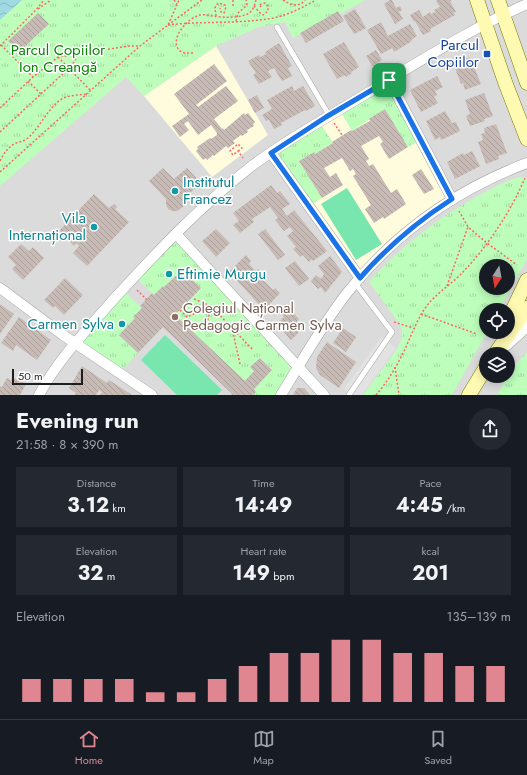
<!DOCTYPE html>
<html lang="en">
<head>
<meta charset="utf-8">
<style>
	:root { --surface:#171b24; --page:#242831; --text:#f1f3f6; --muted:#9ea1a6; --line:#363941; --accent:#e08691 }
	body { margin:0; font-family:Jost,sans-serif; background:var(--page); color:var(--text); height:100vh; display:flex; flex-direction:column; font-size:15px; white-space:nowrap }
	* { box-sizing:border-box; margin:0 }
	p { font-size:13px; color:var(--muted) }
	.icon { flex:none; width:22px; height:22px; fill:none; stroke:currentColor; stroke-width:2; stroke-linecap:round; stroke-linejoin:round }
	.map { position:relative; height:395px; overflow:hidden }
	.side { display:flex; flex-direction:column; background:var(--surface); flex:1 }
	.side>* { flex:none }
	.needle { width:26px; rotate:191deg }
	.buttons { position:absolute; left:479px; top:259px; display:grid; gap:8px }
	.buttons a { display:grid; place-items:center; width:36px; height:36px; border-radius:50%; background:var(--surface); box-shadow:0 2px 10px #0003; font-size:20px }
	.scale { position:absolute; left:12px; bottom:10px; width:71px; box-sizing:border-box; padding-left:4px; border:2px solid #1e1e1e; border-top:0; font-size:11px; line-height:14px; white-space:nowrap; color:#1e1e1e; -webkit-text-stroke:3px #fff; paint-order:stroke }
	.pin { position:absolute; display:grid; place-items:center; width:34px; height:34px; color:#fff; margin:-17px; border-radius:8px; box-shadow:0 2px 6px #0006 }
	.round { display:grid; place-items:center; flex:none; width:42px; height:42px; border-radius:21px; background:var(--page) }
	.headline { display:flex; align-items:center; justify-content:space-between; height:68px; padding:0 16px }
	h1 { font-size:22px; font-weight:700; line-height:30px }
	.metrics { display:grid; grid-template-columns:repeat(3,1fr); gap:6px; height:68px; padding:4px 16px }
	.metrics div { display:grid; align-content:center; border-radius:0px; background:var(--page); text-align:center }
	.metrics b { font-size:20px; font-weight:700 }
	.metrics small { font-size:11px; font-weight:400 }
	.metrics p { font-size:11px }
	.chart { height:112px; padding:8px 16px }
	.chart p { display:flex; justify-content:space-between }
	.chart svg { width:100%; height:72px; margin-top:4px; stroke:var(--accent); stroke-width:6 }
	.dock { display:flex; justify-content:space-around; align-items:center; height:56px; border-top:1px solid var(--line); background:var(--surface); font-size:11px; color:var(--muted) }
	.dock a { display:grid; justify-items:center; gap:2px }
	.dock .current { color:var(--accent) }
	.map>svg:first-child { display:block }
	.residential { fill:#dcdbdb; fill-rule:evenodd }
	.education { fill:#fffbdd }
	.park { fill:url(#park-tufts); fill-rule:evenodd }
	.pitch { fill:#79e6b0 }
	.parking { fill:#e2e2e2 }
	.water { fill:url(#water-waves) }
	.building { fill:url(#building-back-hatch) }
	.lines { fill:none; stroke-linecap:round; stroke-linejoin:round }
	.service-casing { stroke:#a5a5a5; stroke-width:6 }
	.minor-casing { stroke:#a5a5a5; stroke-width:11 }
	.tertiary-casing { stroke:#a5a5a5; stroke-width:14 }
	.secondary-casing { stroke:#7a7900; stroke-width:15 }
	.path { stroke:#ff6566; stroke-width:1.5; stroke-dasharray:2 2; stroke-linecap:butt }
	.service { stroke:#fff; stroke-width:5 }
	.minor { stroke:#fff; stroke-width:10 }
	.tertiary { stroke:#fff; stroke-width:13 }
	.secondary { stroke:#fffab2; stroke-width:14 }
	.route-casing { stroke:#fff; stroke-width:8 }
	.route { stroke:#1a73e8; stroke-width:5 }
	.transit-dot { fill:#1a4fb4; stroke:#fff; stroke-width:1.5 }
	.culture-dot { fill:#0f9aa8; stroke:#fff; stroke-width:1.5 }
	.education-dot { fill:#8d6e63; stroke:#fff; stroke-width:1.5 }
	.labels { text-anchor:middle; stroke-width:3; stroke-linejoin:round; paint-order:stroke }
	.transit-label { font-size:15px; fill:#164399; stroke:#fff; text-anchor:end }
	.park-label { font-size:15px; fill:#058602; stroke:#fff }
	.culture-label { font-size:15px; fill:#0d838f; stroke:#fff; text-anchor:start }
	.education-label { font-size:15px; fill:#785e54; stroke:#fff; text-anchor:start }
</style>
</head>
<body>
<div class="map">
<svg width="527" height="395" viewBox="0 0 527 395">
	<defs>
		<pattern id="park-tufts" width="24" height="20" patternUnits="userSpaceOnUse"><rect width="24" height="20" fill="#bdfebb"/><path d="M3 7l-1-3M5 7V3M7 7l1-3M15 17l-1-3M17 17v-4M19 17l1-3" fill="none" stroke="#a2d9a0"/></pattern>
		<pattern id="water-waves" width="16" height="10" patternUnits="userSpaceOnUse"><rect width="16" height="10" fill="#9fdae2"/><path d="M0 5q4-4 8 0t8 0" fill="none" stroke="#88bbc1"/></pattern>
		<pattern id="building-back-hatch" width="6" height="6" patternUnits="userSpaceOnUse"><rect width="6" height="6" fill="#c8bbb6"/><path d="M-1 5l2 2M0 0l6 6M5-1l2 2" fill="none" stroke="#aba09c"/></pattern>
	</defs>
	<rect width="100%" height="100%" fill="#f0eae3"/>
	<path class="residential" d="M0,0H527V395H0ZM486,266H508V288H486ZM486,310H508V332H486ZM486,354H508V376H486Z"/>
	<g class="education">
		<polygon points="216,46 268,135 212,177 144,96"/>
		<polygon points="389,80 452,199 360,278 271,153"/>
	</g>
	<g class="park">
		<polygon points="22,0 365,0 340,14 338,12 293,38 285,22 259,27 216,46 144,96 126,77 0,186 0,20"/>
		<polygon points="389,80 421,139 408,147 385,109 352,131 339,109"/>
		<polygon points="319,121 333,143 315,154 314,152 299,161 322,198 309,206 271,153"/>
		<path d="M524,177L527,178V259L499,310H486V332H487L452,395H363L397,349C400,343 403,337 402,330C400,322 375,291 369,282C402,245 443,214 487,191C499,185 511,178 524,177ZM486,266H508V288H486Z"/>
		<polygon points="176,234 298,367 281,395 253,395 256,392 254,389 272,370 260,358 250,367 254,371 245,381 175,315 201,288 182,270 164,287 154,295 135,277"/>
		<polygon points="123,290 142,308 133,317 135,318 119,335 138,353 119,373 75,343"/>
		<polygon points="527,352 527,395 497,395 512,368"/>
	</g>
	<g class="pitch">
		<polygon points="347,188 382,244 356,260 321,204"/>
		<polygon points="165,335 222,390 217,395 177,395 141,360"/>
	</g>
	<polygon class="parking" points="381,337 396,348 362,395 352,395 344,389"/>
	<polygon class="water" points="0,0 22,0 0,20"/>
	<g class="building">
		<polygon points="390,0 392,0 396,8 400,6 402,10 399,12 403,19 395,24 384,4"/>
		<polygon points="437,0 452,0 450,1 456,12 453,13 455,15 430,29 431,31 423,35 415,21 414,22 410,15 419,10 423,17 430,12 431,14 435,12 434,10 440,7 436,1"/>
		<polygon points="355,9 366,28 354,34 343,16"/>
		<polygon points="338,11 344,21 306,43 300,33"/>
		<polygon points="38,13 49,24 19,52 8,41"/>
		<polygon points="381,22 388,36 410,24 417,36 411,40 412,41 394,52 392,48 381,54 367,30"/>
		<polygon points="344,42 359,67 351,72 352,73 346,77 345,75 337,79 323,54"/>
		<polygon points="279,43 292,66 288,68 292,76 282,81 274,68 268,71 272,77 259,84 253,75 256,73 248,61 259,55 260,57 266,54 265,52"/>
		<polygon points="376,50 382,60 372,66 366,56"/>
		<polygon points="470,57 481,84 465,90 463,83 461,84 453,63"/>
		<polygon points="214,64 227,81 196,105 198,107 226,86 238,101 214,119 222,129 223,128 224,130 244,113 245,115 248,113 255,122 253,124 254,126 247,130 248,132 242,136 241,135 233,141 235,143 228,148 226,146 214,156 213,155 207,160 206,158 203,160 196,151 198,149 197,147 210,138 211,139 217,135 217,133 211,125 198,135 188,121 184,124 189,130 180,137 172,126 189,114 174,94"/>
		<polygon points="437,76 443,87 435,91 437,95 434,97 438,103 421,112 410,90"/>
		<polygon points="292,86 294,91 303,86 315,106 306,111 305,110 281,123 282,125 274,129 269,120 266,121 262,115 272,109 267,100"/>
		<polygon points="484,93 493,116 484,119 485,121 470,126 466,116 470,114 465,100"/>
		<polygon points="257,95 264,108 255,113 248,100"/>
		<polygon points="385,109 408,147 389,159 380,144 383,142 379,136 361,146 369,159 366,161 369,166 373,164 391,193 397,189 406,204 384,219 383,217 374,223 365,209 371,205 353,176 356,174 353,169 350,171 342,158 324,168 330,177 336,173 343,185 322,198 299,161 314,152 315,154 333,143 332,142 351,130 352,131 370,121 369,119"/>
		<polygon points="445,111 452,123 456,122 460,131 441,140 440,137 435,140 426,121"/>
		<polygon points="496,124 507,153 498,156 499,159 486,164 478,142 483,140 481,134 485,133 484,128"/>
		<polygon points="472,151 480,166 455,179 447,162 463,153 464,155"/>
		<polygon points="163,168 174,179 187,168 201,183 183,199 183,207 177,211 172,211 168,209 166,205 166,199 149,181"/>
		<polygon points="421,169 434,189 424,194 412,175"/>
		<polygon points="271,185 277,193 280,191 290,204 282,209 287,216 294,210 327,251 313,261 312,259 309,262 303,255 300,257 293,249 296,247 287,236 293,231 290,227 284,231 275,220 278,218 270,207 252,219 254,222 240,233 233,225 239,221 233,213"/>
		<polygon points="94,194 109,208 114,204 117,207 115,209 129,222 87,266 73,253 79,246 76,243 74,246 59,231"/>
		<polygon points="216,229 230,243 216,257 202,241"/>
		<polygon points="265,229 285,255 278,260 258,234"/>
		<polygon points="21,244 29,251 33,247 44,258 23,280 12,269 16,265 8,257"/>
		<polygon points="246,255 251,261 249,264 256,271 258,269 263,274 260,277 273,290 275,288 280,293 264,310 229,272"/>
		<polygon points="330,256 342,272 325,293 321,287 318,289 311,281 316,275 321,279 324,274 318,266"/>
		<polygon points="295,261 309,279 299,286 285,268"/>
		<polygon points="182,270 201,288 175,315 245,381 254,371 250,367 260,358 272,370 254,389 256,392 253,395 231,395 232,394 163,327 138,353 119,335 135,318 133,317 142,308 140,306 152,293 154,295 163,286 164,287"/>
		<polygon points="65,278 83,295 64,315 55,306 53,308 44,300"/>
		<polygon points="0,304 14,314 0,334"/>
		<polygon points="285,304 299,319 297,321 303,328 291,340 277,324 284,317 278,311"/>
		<polygon points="19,317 51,340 37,360 16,345 13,351 1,343"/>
		<polygon points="343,328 356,337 346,352 333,343"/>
		<polygon points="327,342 356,362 339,388 320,375 316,368 317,357"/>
		<polygon points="82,366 107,383 109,380 132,395 100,395 102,392 99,390 96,395 75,395 76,393 69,388"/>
		<polygon points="12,377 26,384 20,395 0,395 0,386 2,387 7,378 11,380"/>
		<polygon points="297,388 304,388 310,395 293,395"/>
	</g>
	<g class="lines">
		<g class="service-casing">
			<g id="service">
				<polyline points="277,27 329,115"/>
				<polyline points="349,395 392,332 355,283"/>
			</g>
		</g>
		<g class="minor-casing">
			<g id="minor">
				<polyline points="389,80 452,199"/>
				<polyline points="271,153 360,278"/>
				<polyline points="176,234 324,395"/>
				<polyline points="0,288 63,335 152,395"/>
				<path d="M39,395C58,359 87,330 113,300C157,252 201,205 253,165C296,133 345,108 390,79C435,52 479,25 527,4"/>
				<path d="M281,395C302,361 322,325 347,293C394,234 456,190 527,163"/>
			</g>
		</g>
		<g class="tertiary-casing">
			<polyline id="tertiary" points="506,344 527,325"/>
		</g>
		<g class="secondary-casing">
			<g id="secondary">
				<polyline points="477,0 505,82 527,139"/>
				<polyline points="498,0 527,83"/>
				<polyline points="508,320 527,280"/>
				<polyline points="495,354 527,308"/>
				<polyline points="469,395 486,367"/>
			</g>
		</g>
		<g class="path">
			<polyline points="174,0 177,4"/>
			<path d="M283,0C291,5 299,8 305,0"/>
			<polyline points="233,6 233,0"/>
			<polyline points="254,6 259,12 263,15 268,11 268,6 265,3 259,5 261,7"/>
			<polyline points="38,9 51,0"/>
			<polyline points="216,16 215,8 216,5 219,3 225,5 226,7 224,13 221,12 220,8"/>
			<polyline points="236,21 238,13 245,7 247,4 246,0"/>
			<path d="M168,25C200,21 234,24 267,19C284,17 300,9 316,0"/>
			<polyline points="168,25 202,0"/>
			<polyline points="1,45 33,77"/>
			<polyline points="0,46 36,10 44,0"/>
			<path d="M193,53C188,53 183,54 179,50C169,38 189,17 200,15C208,14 214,17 222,17C228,18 244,17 249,13C253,11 255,4 256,0"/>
			<polyline points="58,57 91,91"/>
			<polyline points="28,81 41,94"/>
			<polyline points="0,108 33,77 58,57 129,46 140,46"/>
			<polyline points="334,123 342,135"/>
			<polyline points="0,132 69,68 75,61 77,54"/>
			<polyline points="238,151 242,148 238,144 230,151 233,155 238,151 243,158"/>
			<path d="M0,161C4,153 8,147 16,143C20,142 24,141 28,138C40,127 47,110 60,100C68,95 78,95 87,94"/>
			<polyline points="0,172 140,46 168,25 179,0"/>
			<polyline points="459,211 468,227 487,243 517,265"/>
			<polyline points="447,286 468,227"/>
			<polyline points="137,290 147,300"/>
			<polyline points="194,299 211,306 232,328"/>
			<polyline points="180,310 187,317 211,306"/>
			<polyline points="421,314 477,334"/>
			<polyline points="394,322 413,328"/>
			<polyline points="205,332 211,306"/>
			<polyline points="240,364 232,328 253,350"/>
			<polyline points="395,367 399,395"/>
			<path d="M376,395C390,379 401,359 409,340C414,329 418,318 426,307C435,294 452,284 463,272C488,246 511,211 525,178"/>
		</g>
		<use href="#service" class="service"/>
		<use href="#minor" class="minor"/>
		<use href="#tertiary" class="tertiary"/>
		<use href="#secondary" class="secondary"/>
	</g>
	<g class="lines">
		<g class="route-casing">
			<path id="route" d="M389,80L452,199C418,221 387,247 360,278L271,153L326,117Z"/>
		</g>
		<use href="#route" class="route"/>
	</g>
	<rect class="transit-dot" x="483" y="50" width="8" height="8" rx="2"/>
	<g class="culture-dot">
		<circle cx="175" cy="191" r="4"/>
		<circle cx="94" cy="227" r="4"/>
		<circle cx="169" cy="274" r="4"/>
		<circle cx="122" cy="324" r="4"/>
	</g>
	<circle class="education-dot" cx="175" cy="317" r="4"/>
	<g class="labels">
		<g class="transit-label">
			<text x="479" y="50">Parcul<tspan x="479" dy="17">Copiilor</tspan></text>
		</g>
		<g class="park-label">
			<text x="58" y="55">Parcul Copiilor<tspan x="58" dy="17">Ion Creangă</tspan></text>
		</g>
		<g class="culture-label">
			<text x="183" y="187">Institutul<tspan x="183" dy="17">Francez</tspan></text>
			<text x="86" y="223" text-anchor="end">Vila<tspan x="86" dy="17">Internațional</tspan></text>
			<text x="177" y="279">Eftimie Murgu</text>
			<text x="114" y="329" text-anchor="end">Carmen Sylva</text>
		</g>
		<g class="education-label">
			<text x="183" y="313">Colegiul Național<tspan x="183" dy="17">Pedagogic Carmen Sylva</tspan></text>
		</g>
	</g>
</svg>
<div class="buttons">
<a><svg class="needle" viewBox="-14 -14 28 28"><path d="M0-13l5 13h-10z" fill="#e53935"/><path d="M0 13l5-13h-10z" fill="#9ea1a6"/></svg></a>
<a><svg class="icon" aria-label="locate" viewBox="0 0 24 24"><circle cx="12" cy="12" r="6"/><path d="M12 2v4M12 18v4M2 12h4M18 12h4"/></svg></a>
<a><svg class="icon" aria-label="layers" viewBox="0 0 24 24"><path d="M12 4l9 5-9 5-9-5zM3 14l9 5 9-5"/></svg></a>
</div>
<div class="scale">50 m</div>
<div class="pin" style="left:389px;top:80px;background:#1e9e55"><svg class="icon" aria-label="arrive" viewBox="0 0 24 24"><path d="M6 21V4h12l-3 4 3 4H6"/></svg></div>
</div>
<section class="side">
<div class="headline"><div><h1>Evening run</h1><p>21:58 · 8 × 390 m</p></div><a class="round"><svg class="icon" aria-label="share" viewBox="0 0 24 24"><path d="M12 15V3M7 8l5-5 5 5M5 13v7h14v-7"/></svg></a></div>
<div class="metrics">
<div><p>Distance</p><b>3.12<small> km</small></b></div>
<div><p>Time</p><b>14:49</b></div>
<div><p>Pace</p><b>4:45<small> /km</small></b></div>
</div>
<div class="metrics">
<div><p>Elevation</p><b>32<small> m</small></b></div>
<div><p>Heart rate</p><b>149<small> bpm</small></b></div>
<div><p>kcal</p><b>201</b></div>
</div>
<div class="chart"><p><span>Elevation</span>135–139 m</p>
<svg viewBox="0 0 160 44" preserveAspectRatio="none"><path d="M5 44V30M15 44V30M25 44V30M35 44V30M45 44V38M55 44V38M65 44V30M75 44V22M85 44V14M95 44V14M105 44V6M115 44V6M125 44V14M135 44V14M145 44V22M155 44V22"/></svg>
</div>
</section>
<nav class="dock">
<a class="current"><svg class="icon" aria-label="home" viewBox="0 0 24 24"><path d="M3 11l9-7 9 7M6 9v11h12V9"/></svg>Home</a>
<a><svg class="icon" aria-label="map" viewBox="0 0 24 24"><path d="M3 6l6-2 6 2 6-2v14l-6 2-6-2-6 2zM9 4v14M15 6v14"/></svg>Map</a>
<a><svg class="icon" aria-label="saved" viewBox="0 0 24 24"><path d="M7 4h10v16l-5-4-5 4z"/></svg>Saved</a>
</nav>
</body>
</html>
